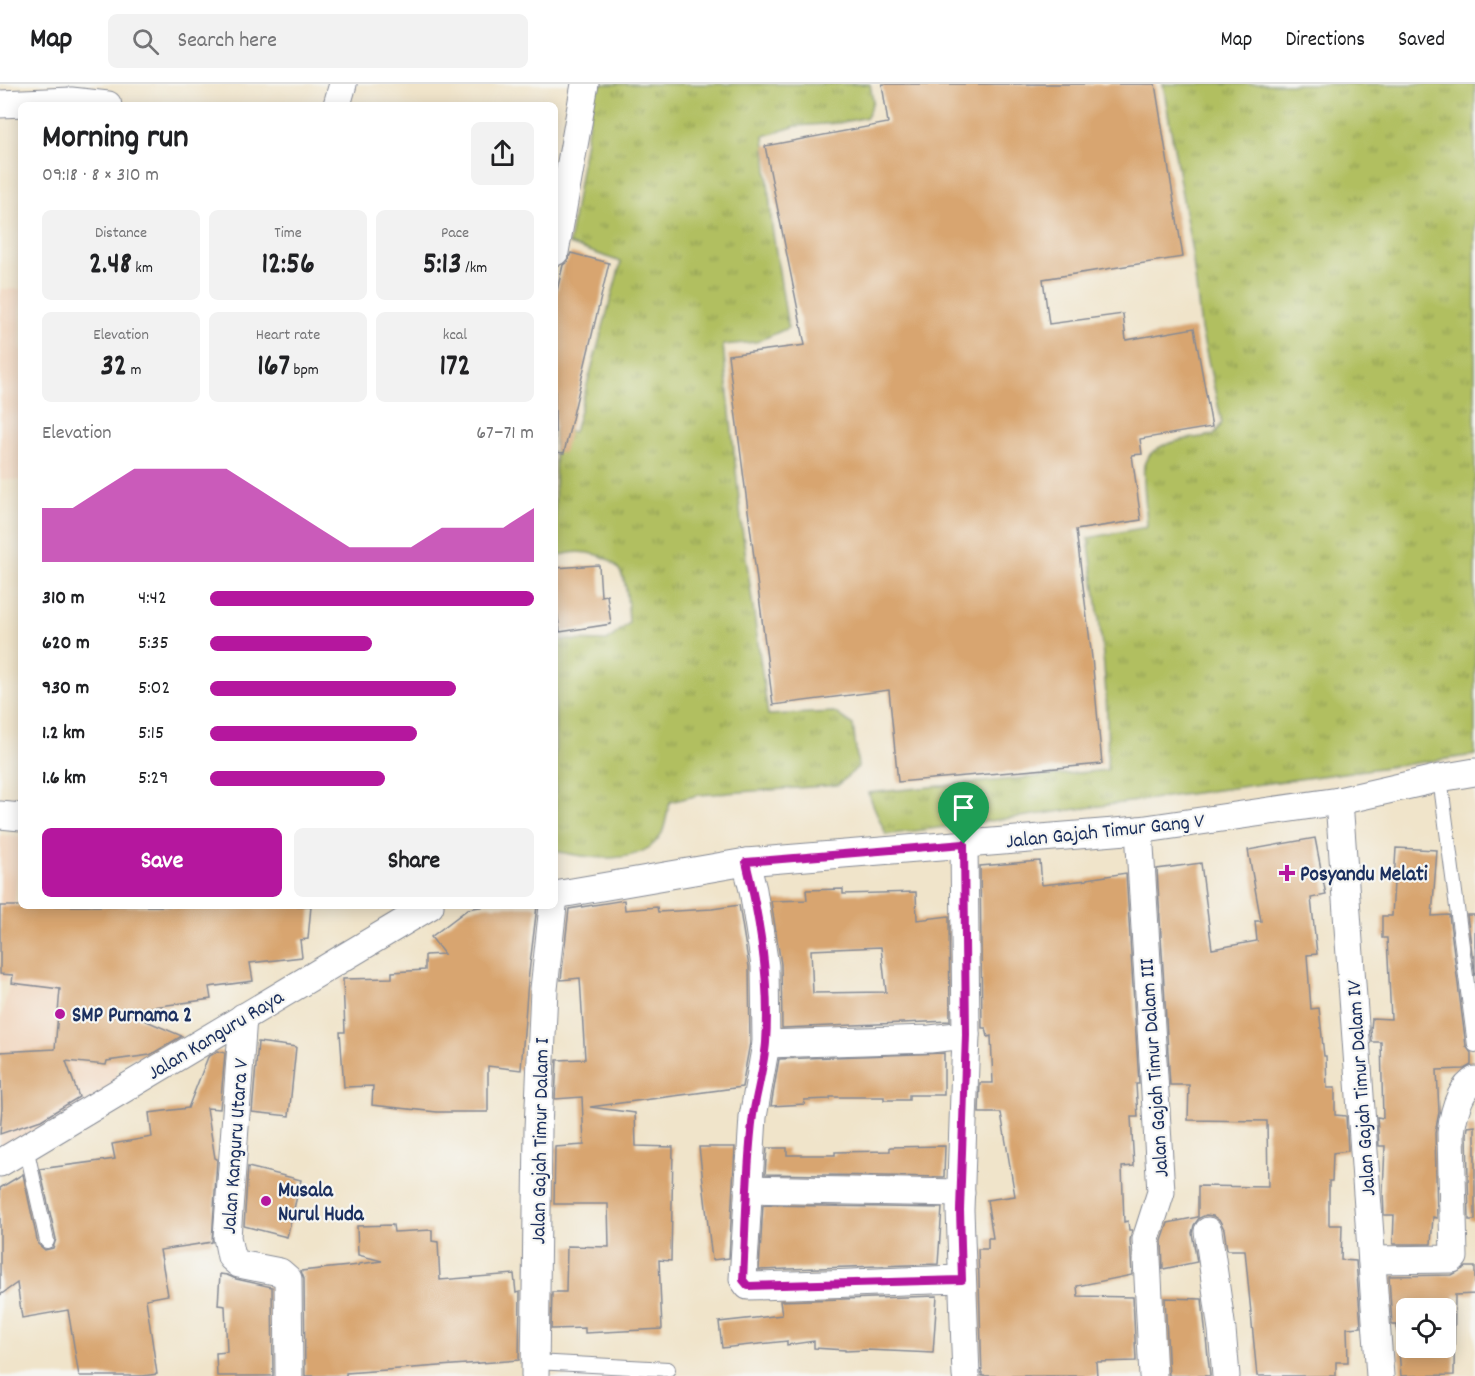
<!DOCTYPE html>
<html lang="en">
<head>
<meta charset="utf-8">
<style>
	:root { --surface:#fff; --page:#f2f2f2; --text:#202124; --muted:#757577; --line:#e0e0e0; --accent:#b5179e }
	body { margin:0; font-family:Dekko,sans-serif; background:var(--page); color:var(--text); height:100vh; display:flex; flex-direction:column; font-size:22px; white-space:nowrap }
	* { box-sizing:border-box; margin:0 }
	p { font-size:20px; color:var(--muted) }
	.icon { flex:none; width:33px; height:33px; fill:none; stroke:currentColor; stroke-width:2; stroke-linecap:round; stroke-linejoin:round }
	.map { position:relative; flex:1; overflow:hidden }
	.details { position:absolute; left:18px; top:18px; width:540px; height:807px; display:flex; flex-direction:column; background:var(--surface); border-radius:9px; box-shadow:0 3px 15px #0003 }
	.details>* { flex:none }
	.controls { position:absolute; left:1396px; top:1214px; display:grid; gap:12px }
	.controls a { display:grid; place-items:center; width:60px; height:60px; border-radius:9px; background:var(--surface); box-shadow:0 3px 15px #0003; font-size:30px }
	.pin { position:absolute; display:grid; place-items:center; width:51px; height:51px; color:#fff; margin:-62px -26px; border-radius:50% 50% 50% 0; rotate:-45deg; box-shadow:0 0 6px #0007 }
	.pin .icon { rotate:45deg }
	.round { display:grid; place-items:center; flex:none; width:63px; height:63px; border-radius:9px; background:var(--page) }
	.headline { display:flex; align-items:center; justify-content:space-between; height:102px; padding:0 24px }
	h1 { font-size:33px; font-weight:700; line-height:45px }
	.figures { display:grid; grid-template-columns:repeat(3,1fr); gap:9px; height:102px; padding:6px 24px }
	.figures div { display:grid; align-content:center; border-radius:9px; background:var(--page); text-align:center }
	.figures b { font-size:30px; font-weight:700 }
	.figures small { font-size:16px; font-weight:400 }
	.figures p { font-size:16px }
	.chart { height:168px; padding:12px 24px }
	.chart p { display:flex; justify-content:space-between }
	.chart svg { width:100%; height:108px; margin-top:6px; fill:var(--accent); opacity:.7 }
	.button { display:flex; gap:12px; margin-top:auto; padding:12px 24px }
	.button a { flex:1; height:69px; border-radius:9px; background:var(--accent); color:#fff; font-size:24px; font-weight:700; line-height:69px; text-align:center }
	.button a+a { background:var(--page); color:var(--text) }
	ul { padding:0 24px; list-style:none; font-size:20px }
	li { display:grid; grid-template-columns:96px 72px 1fr; align-items:center; height:45px }
	li i { height:15px; border-radius:8px; background:var(--accent) }
	header { display:flex; align-items:center; gap:36px; box-sizing:border-box; height:84px; padding:0 30px; background:var(--surface); border-bottom:2px solid var(--line) }
	header strong { font-size:28px }
	nav { display:flex; gap:33px; margin-inline-start:auto; font-size:21px }
	.search { width:420px; height:54px; background:var(--page); display:flex; align-items:center; gap:15px; box-sizing:border-box; padding:0 21px; border-radius:9px; color:var(--muted); font-size:22px }
	.map>svg:first-child { display:block }
	.built { fill:#f1d5bd }
	.grass { fill:url(#grass-tufts); stroke:#667760; stroke-width:1.5 }
	.building { fill:#d8a56f; fill-rule:evenodd }
	.lines { fill:none; stroke-linecap:round; stroke-linejoin:round }
	.lane-casing { stroke:#868a94; stroke-width:16 }
	.street-casing { stroke:#868a94; stroke-width:29 }
	.lane { stroke:#fff; stroke-width:14 }
	.street { stroke:#fff; stroke-width:27 }
	.route-casing { stroke:#fff; stroke-width:12 }
	.route { stroke:#b5179e; stroke-width:8 }
	.poi-dot { fill:#b5179e; stroke:#f6f6f2; stroke-width:2 }
	.labels { text-anchor:middle; stroke-width:4.5; stroke-linejoin:round; paint-order:stroke }
	.street-label { font-size:21px; fill:#1b2f5e; stroke:#f6f6f2 }
	.poi-label { font-size:21px; font-weight:bold; fill:#1b2f5e; stroke:#f6f6f2; text-anchor:start }
</style>
</head>
<body>
<header>
<strong>Map</strong>
<div class="search"><svg class="icon" aria-label="search" viewBox="0 0 24 24"><circle cx="10" cy="10" r="6"/><path d="M15 15l6 6"/></svg>Search here</div>
<nav><a>Map</a><a>Directions</a><a>Saved</a></nav>
</header>
<div class="map">
<svg width="1475" height="1292" viewBox="0 0 1475 1292">
	<defs>
		<pattern id="grass-tufts" width="24" height="20" patternUnits="userSpaceOnUse" patternTransform="scale(1.5)"><rect width="24" height="20" fill="#b1bf61"/><path d="M3 7l-1-3M5 7V3M7 7l1-3M15 17l-1-3M17 17v-4M19 17l1-3" fill="none" stroke="#8f9c53"/></pattern>
	</defs>
	<rect width="100%" height="100%" fill="#f6f6f2"/>
	<filter id="ink" filterUnits="userSpaceOnUse"><feTurbulence type="fractalNoise" baseFrequency=".0167" numOctaves="2"/><feDisplacementMap in="SourceGraphic" scale="12" xChannelSelector="R" yChannelSelector="G"/><feConvolveMatrix kernelMatrix="1 2 1 2 8 2 1 2 1" color-interpolation-filters="sRGB"/></filter>
	<filter id="wash" filterUnits="userSpaceOnUse"><feTurbulence type="fractalNoise" baseFrequency=".008" numOctaves="4" result="noise"/><feDisplacementMap in="SourceGraphic" scale="24" xChannelSelector="R" yChannelSelector="G"/><feGaussianBlur stdDeviation="1.35" result="paint"/><feColorMatrix in="noise" values="0 0 0 0 0 0 0 0 0 0 0 0 0 0 0 0 0 1.4 0 .05"/><feComposite in="paint" operator="in"/></filter>
	<g filter="url(#wash)">
		<rect width="100%" height="100%" fill="#f0e4ca"/>
		<g class="built">
			<polygon points="0,205 21,205 21,396 0,395"/>
			<polygon points="0,751 21,752 7,897 0,896"/>
			<polygon points="21,803 21,822 122,870 116,1005 66,1038 0,1062 0,938 9,901"/>
		</g>
		<g class="grass">
			<path d="M595,0H870L873,17L867,33L839,39L796,42L764,52L772,143L788,244L756,258L723,261L742,444L768,631L834,628L853,641L858,683L838,701L699,711L670,718C667,727 666,740 662,749C643,784 587,774 555,767V550L561,556L607,557L629,539C628,526 628,512 625,500C618,468 581,463 555,473V345L574,348L621,178L569,160Z"/>
			<path d="M1163,0H1475V671L886,751L868,709L1107,686C1110,607 1099,531 1088,454L1147,443C1147,431 1142,390 1144,381C1152,355 1192,355 1214,351L1222,339L1201,245L1192,168Z"/>
		</g>
		<g id="blocks">
			<g class="building">
				<polygon points="882,0 1155,0 1183,173 1043,195 1049,240 1123,230 1126,256 1194,244 1212,343 1140,355 1142,370 1132,371 1141,436 1076,446 1092,574 1102,680 898,698 889,606 773,621 728,271 805,261 765,62 888,39"/>
				<polygon points="571,169 609,179 564,369 555,368 555,215 563,181 567,178"/>
				<polygon points="599,481 601,512 607,511 611,540 560,548 555,513 555,484"/>
				<polygon points="1315,754 1326,811 1311,814 1317,870 1307,871 1311,925 1319,924 1324,972 1326,972 1327,1004 1335,1004 1335,1031 1346,1032 1348,1067 1333,1069 1332,1097 1329,1097 1329,1141 1342,1141 1341,1176 1356,1177 1361,1243 1347,1244 1348,1278 1336,1278 1336,1292 1257,1292 1245,1166 1227,1166 1224,1145 1220,1137 1213,1132 1206,1131 1199,1134 1194,1141 1192,1149 1197,1178 1163,1185 1162,1157 1168,1139 1198,1133 1198,1102 1268,1103 1267,1037 1188,1036 1189,1001 1170,1001 1157,785 1201,779 1212,865 1257,857 1255,837 1261,837 1248,766"/>
				<polygon points="1396,764 1437,766 1432,832 1449,831 1466,962 1471,969 1471,981 1464,985 1437,986 1439,1028 1435,1049 1437,1134 1433,1133 1431,1160 1393,1160 1394,1131 1384,1131 1383,1107 1385,1062 1379,1062 1377,1033 1383,1034 1381,958 1372,958 1371,945 1372,934 1391,935 1387,854 1382,854 1382,832 1392,832"/>
				<polygon points="1040,777 1042,801 1087,796 1087,795 1126,789 1139,1000 1136,1000 1138,1033 1131,1033 1134,1082 1122,1083 1124,1138 1128,1137 1129,1146 1132,1146 1130,1156 1132,1191 1077,1202 1078,1212 1133,1213 1136,1277 1096,1278 1097,1292 982,1292 978,1165 988,1165 988,1154 993,1154 987,1116 1015,1112 1001,1029 979,1029 980,999 993,999 991,952 988,953 986,944 982,944 980,782"/>
				<path d="M843,805V810L916,808L917,836L949,832L950,937L782,944L781,880L771,817L807,816L806,806ZM881,863L886,908L813,909L811,866Z"/>
				<polygon points="624,816 625,826 657,823 658,828 712,825 739,821 749,883 750,959 742,1003 590,1023 635,1029 636,1062 673,1063 671,1177 659,1176 662,1245 585,1249 585,1244 551,1245 552,1208 566,1208 567,1162 609,1163 608,1120 554,1120 555,1063 584,1061 582,1013 555,1015 557,976 585,975 580,894 561,896 569,825"/>
				<polygon points="0,822 311,822 308,855 300,856 302,873 250,879 253,897 209,903 211,915 123,927 182,952 150,971 107,977 106,981 66,977 79,1013 41,1036 0,1050 2,1023 0,968 55,965 60,905 12,899 13,891 0,890"/>
				<polygon points="485,822 537,822 528,897 521,986 488,982 488,1028 437,1028 372,1021 373,1002 344,1003 340,948 345,948 343,895 392,894 392,888 425,886 425,871 444,870 431,853 468,825"/>
				<polygon points="1467,831 1475,831 1475,892"/>
				<polygon points="258,958 296,963 289,1032 252,1028"/>
				<polygon points="218,967 225,969 220,1025 207,1024 215,1074 217,1075 212,1158 160,1166 168,1211 146,1215 157,1290 143,1292 79,1292 68,1226 22,1234 17,1199 0,1211 0,1104 23,1090 38,1160 45,1166 53,1164 56,1155 40,1085 115,1075 112,1060 152,1053 149,1029 188,1024 208,973"/>
				<polygon points="944,969 944,1011 909,1011 909,1016 884,1016 884,1013 830,1013 830,1015 804,1016 805,1020 771,1022 779,975"/>
				<polygon points="1475,1042 1475,1136 1469,1136 1467,1050 1468,1043"/>
				<polygon points="945,1062 944,1093 765,1090 767,1064 787,1064 787,1071 835,1071 835,1068 890,1067 890,1063"/>
				<polygon points="699,1063 735,1063 729,1174 712,1176"/>
				<polygon points="248,1083 301,1096 287,1153 244,1142"/>
				<polygon points="763,1121 942,1124 938,1180 759,1186"/>
				<polygon points="393,1141 394,1148 432,1146 432,1157 438,1158 440,1196 514,1190 516,1209 520,1208 519,1276 346,1289 346,1292 305,1292 304,1195 301,1187 359,1181 359,1180 382,1177 358,1171 357,1142"/>
				<path d="M1466,1183H1475V1210L1455,1211L1454,1291L1401,1292L1397,1241H1392L1389,1192L1452,1191ZM1407,1224H1446V1263H1407Z"/>
				<polygon points="220,1190 227,1191 236,1195 272,1203 273,1292 217,1292 216,1269 227,1268 225,1222 218,1221"/>
				<polygon points="937,1212 933,1269 867,1266 845,1267 845,1266 814,1264 814,1257 787,1261 787,1257 722,1264 719,1238 782,1231 780,1217"/>
				<polygon points="1165,1214 1202,1215 1210,1292 1169,1292"/>
			</g>
		</g>
	</g>
	<g filter="url(#ink)">
		<use href="#blocks" fill-opacity="0" stroke="#868a94" stroke-width="1.5"/>
		<g class="lines">
			<g class="lane-casing">
				<g id="lane">
					<polyline points="1440,694 1475,961"/>
					<polyline points="26,1063 47,1157"/>
					<polyline points="535,1278 668,1285"/>
				</g>
			</g>
			<g class="street-casing">
				<g id="street">
					<polyline points="0,20 71,17 108,21"/>
					<polyline points="337,21 343,0"/>
					<polyline points="555,168 585,0"/>
					<polyline points="1339,717 1380,1292"/>
					<polyline points="0,731 21,733"/>
					<polyline points="1139,746 1161,1108 1146,1155 1153,1292"/>
					<polyline points="964,760 966,951 960,1126 966,1292"/>
					<polyline points="746,778 753,806 765,882 766,960 930,955 966,951"/>
					<polyline points="555,811 746,778 1139,746 1339,717 1440,694 1475,688"/>
					<polyline points="243,933 227,1153 231,1173 239,1180 280,1188 288,1195 289,1292"/>
					<path d="M766,960L753,1033L743,1195L748,1202C820,1201 891,1197 962,1195"/>
					<polyline points="0,1079 430,822"/>
					<polyline points="748,1105 961,1109"/>
					<polyline points="1208,1147 1222,1246 1226,1292"/>
					<path d="M1372,1176L1452,1175L1454,1173L1451,1049C1453,1032 1459,1005 1475,996"/>
					<polyline points="535,1292 538,1045 544,905 553,822"/>
				</g>
			</g>
			<use href="#lane" class="lane"/>
			<use href="#street" class="street"/>
		</g>
	</g>
	<g class="lines" filter="url(#ink)">
		<g class="route-casing">
			<path id="route" d="M964,760L966,951L960,1126L962,1196L748,1202L743,1196C746,1141 746,1085 753,1031C757,1007 764,983 766,959C770,901 760,835 746,778Z"/>
		</g>
		<use href="#route" class="route"/>
	</g>
	<g class="poi-dot">
		<path d="M1284 780h6v6h6v6h-6v6h-6v-6h-6v-6h6z"/>
		<circle cx="60" cy="930" r="6"/>
		<circle cx="266" cy="1117" r="6"/>
	</g>
	<g class="labels">
		<g class="street-label">
			<text transform="translate(1105 746) rotate(-6)" y="7">Jalan Gajah Timur Gang V</text>
			<text transform="translate(215 950) rotate(-31)" y="7">Jalan Kanguru Raya</text>
			<text transform="translate(1153 984) rotate(-94)" y="7">Jalan Gajah Timur Dalam III</text>
			<text transform="translate(1360 1004) rotate(-94)" y="7">Jalan Gajah Timur Dalam IV</text>
			<text transform="translate(539 1057) rotate(-89)" y="7">Jalan Gajah Timur Dalam I</text>
			<text transform="translate(234 1062) rotate(-86)" y="7">Jalan Kanguru Utara V</text>
		</g>
		<g class="poi-label">
			<text x="1300" y="796">Posyandu Melati</text>
			<text x="72" y="937">SMP Purnama 2</text>
			<text x="278" y="1112">Musala<tspan x="278" dy="24">Nurul Huda</tspan></text>
		</g>
	</g>
</svg>
<div class="controls">
<a><svg class="icon" aria-label="locate" viewBox="0 0 24 24"><circle cx="12" cy="12" r="6"/><path d="M12 2v4M12 18v4M2 12h4M18 12h4"/></svg></a>
</div>
<div class="pin" style="left:964px;top:760px;background:#1e9e55"><svg class="icon" aria-label="arrive" viewBox="0 0 24 24"><path d="M6 21V4h12l-3 4 3 4H6"/></svg></div>
<section class="details">
<div class="headline"><div><h1>Morning run</h1><p>09:18 · 8 × 310 m</p></div><a class="round"><svg class="icon" aria-label="share" viewBox="0 0 24 24"><path d="M12 15V3M7 8l5-5 5 5M5 13v7h14v-7"/></svg></a></div>
<div class="figures">
<div><p>Distance</p><b>2.48<small> km</small></b></div>
<div><p>Time</p><b>12:56</b></div>
<div><p>Pace</p><b>5:13<small> /km</small></b></div>
</div>
<div class="figures">
<div><p>Elevation</p><b>32<small> m</small></b></div>
<div><p>Heart rate</p><b>167<small> bpm</small></b></div>
<div><p>kcal</p><b>172</b></div>
</div>
<div class="chart"><p><span>Elevation</span>67–71 m</p>
<svg viewBox="0 0 160 44" preserveAspectRatio="none"><path d="M0 44V22L10 22L20 14L30 6L40 6L50 6L60 6L70 14L80 22L90 30L100 38L110 38L120 38L130 30L140 30L150 30L160 22V44z"/></svg>
</div>
<ul>
<li><b>310 m</b>4:42<i style="width:100%"></i></li>
<li><b>620 m</b>5:35<i style="width:50%"></i></li>
<li><b>930 m</b>5:02<i style="width:76%"></i></li>
<li><b>1.2 km</b>5:15<i style="width:64%"></i></li>
<li><b>1.6 km</b>5:29<i style="width:54%"></i></li>
</ul>
<div class="button"><a>Save</a><a>Share</a></div>
</section>
</div>
</body>
</html>
